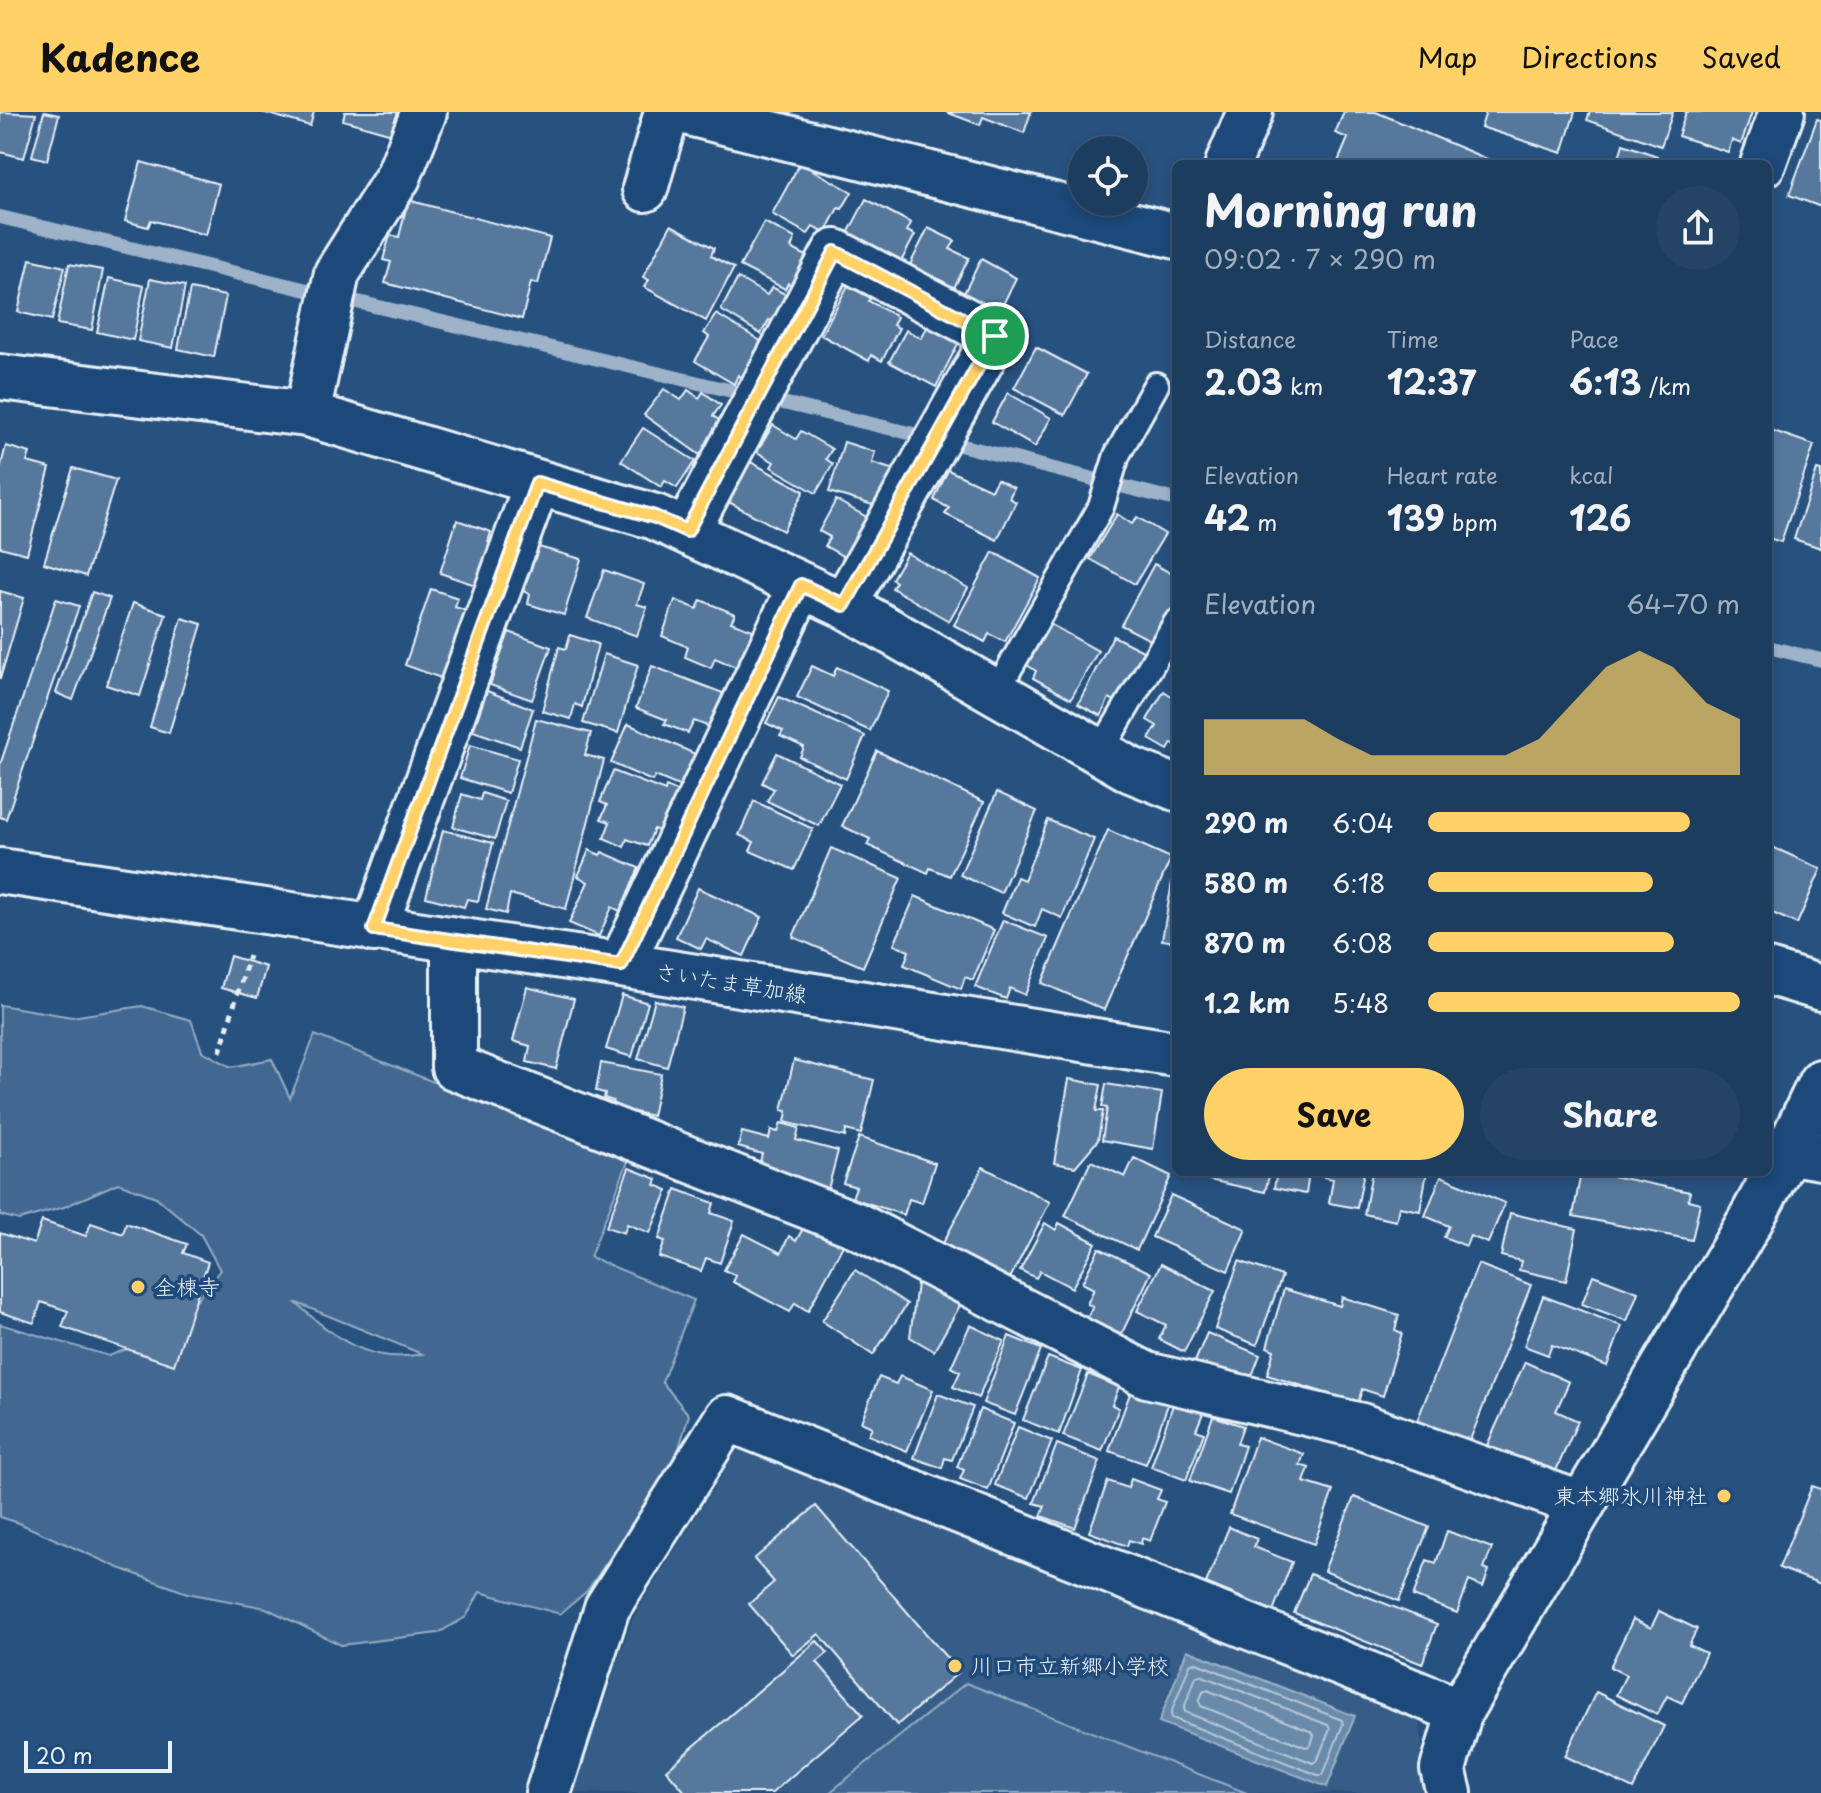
<!DOCTYPE html>
<html lang="en">
<head>
<meta charset="utf-8">
<style>
	:root { --surface:#1d3d5f; --page:#254465; --text:#f1f3f6; --muted:#a0aebd; --line:#3b5674; --accent:#ffd166 }
	body { margin:0; font-family:"Playpen Sans","Klee One",sans-serif; background:var(--page); color:var(--text); height:100vh; display:flex; flex-direction:column; font-size:30px; white-space:nowrap }
	* { box-sizing:border-box; margin:0 }
	p { font-size:26px; color:var(--muted) }
	.icon { flex:none; width:44px; height:44px; fill:none; stroke:currentColor; stroke-width:2; stroke-linecap:round; stroke-linejoin:round }
	.map { position:relative; flex:1; overflow:hidden }
	.sheet { position:absolute; left:1172px; top:48px; width:600px; height:1016px; display:flex; flex-direction:column; background:var(--surface); border-radius:12px; box-shadow:0 4px 12px #0003,0 0 0 2px var(--line) }
	.sheet>* { flex:none }
	.buttons { position:absolute; left:1068px; top:24px; display:grid; gap:16px }
	.buttons a { display:grid; place-items:center; width:80px; height:80px; border-radius:50%; background:var(--surface); box-shadow:0 4px 12px #0003,0 0 0 2px var(--line); font-size:40px }
	.scale { position:absolute; left:24px; bottom:20px; width:148px; box-sizing:border-box; padding-left:8px; border:4px solid #e8f1f8; border-top:0; font-size:22px; line-height:28px; white-space:nowrap; color:#e8f1f8; -webkit-text-stroke:6px #1f4a7a; paint-order:stroke }
	.pin { position:absolute; display:grid; place-items:center; width:68px; height:68px; color:#fff; margin:-34px; border:4px solid #fff; border-radius:50%; box-shadow:0 2px 8px #0007 }
	.round { display:grid; place-items:center; flex:none; width:84px; height:84px; border-radius:42px; background:var(--page) }
	.head { display:flex; align-items:center; justify-content:space-between; height:136px; padding:0 32px }
	h1 { font-size:44px; font-weight:700; line-height:60px }
	.figures { display:grid; grid-template-columns:repeat(3,1fr); gap:12px; height:136px; padding:8px 32px }
	.figures div { display:grid; align-content:center }
	.figures b { font-size:34px; font-weight:700 }
	.figures small { font-size:22px; font-weight:400 }
	.figures p { font-size:22px }
	.chart { height:224px; padding:16px 32px }
	.chart p { display:flex; justify-content:space-between }
	.chart svg { width:100%; height:144px; margin-top:8px; fill:var(--accent); opacity:.7 }
	.primary-button { display:flex; gap:16px; margin-top:auto; padding:16px 32px }
	.primary-button a { flex:1; height:92px; border-radius:48px; background:var(--accent); color:#111; font-size:32px; font-weight:700; line-height:92px; text-align:center }
	.primary-button a+a { background:var(--page); color:var(--text) }
	ul { padding:0 32px; list-style:none; font-size:26px }
	li { display:grid; grid-template-columns:128px 96px 1fr; align-items:center; height:60px }
	li i { height:20px; border-radius:10px; background:var(--accent) }
	header { display:flex; align-items:center; gap:48px; box-sizing:border-box; height:112px; padding:0 40px; background:var(--accent); color:#111 }
	header strong { font-size:38px }
	nav { display:flex; gap:44px; margin-inline-start:auto; font-size:28px }
	.map>svg:first-child { display:block }
	.built { fill:#355d88 }
	.green { fill:#436891; stroke:#96acc4; stroke-width:2; fill-rule:evenodd }
	.water { fill:#6b8aaa; stroke:#9db3c9; stroke-width:2 }
	.lines { fill:none; stroke-linecap:round; stroke-linejoin:round }
	.shore { stroke:#b6c8d9; stroke-width:2 }
	.stream { stroke:#9db3c9; stroke-width:14 }
	.building { fill:#57789d; stroke:#e8f1f8; stroke-width:2 }
	.service-casing { stroke:#e8f1f8; stroke-width:30 }
	.minor-casing { stroke:#e8f1f8; stroke-width:50 }
	.primary-casing { stroke:#e8f1f8; stroke-width:50 }
	.path { stroke:#e8f1f8; stroke-width:5; stroke-dasharray:6 6; stroke-linecap:butt }
	.service { stroke:#1f4a7a; stroke-width:24 }
	.minor { stroke:#1f4a7a; stroke-width:44 }
	.primary { stroke:#1f4a7a; stroke-width:44 }
	.route-casing { stroke:#fff; stroke-width:16 }
	.route { stroke:#ffd166; stroke-width:10 }
	.poi-dot { fill:#ffd166; stroke:#1f4a7a; stroke-width:3 }
	.labels { text-anchor:middle; stroke-width:7; stroke-linejoin:round; paint-order:stroke }
	.street-label { font-size:22px; fill:#e8f1f8; stroke:#1f4a7a }
	.poi-label { font-size:22px; fill:#e8f1f8; stroke:#1f4a7a; text-anchor:start }
</style>
</head>
<body>
<header>
<strong>Kadence</strong>
<nav><a>Map</a><a>Directions</a><a>Saved</a></nav>
</header>
<div class="map">
<svg width="1821" height="1681" viewBox="0 0 1821 1681">
	<rect width="100%" height="100%" fill="#27517f"/>
	<filter id="ink" filterUnits="userSpaceOnUse"><feTurbulence type="fractalNoise" baseFrequency=".0125" numOctaves="2"/><feDisplacementMap in="SourceGraphic" scale="16" xChannelSelector="R" yChannelSelector="G"/><feConvolveMatrix kernelMatrix="1 2 1 2 8 2 1 2 1" color-interpolation-filters="sRGB"/></filter>
	<g filter="url(#ink)">
		<polygon class="built" points="739,1336 1420,1603 1424,1681 574,1681 633,1505"/>
		<g class="green">
			<path d="M0,893L72,905L142,894L191,908L202,939L231,955L272,947L290,986L315,923L629,1047L590,1145L694,1188L662,1270L689,1303L674,1352L587,1479L560,1502L480,1480L466,1505L438,1521L341,1533L266,1496L187,1481L119,1456L19,1411L0,1405V1212L109,1244L171,1220L220,1158L201,1123L156,1085L118,1071L64,1095L19,1108L0,1103ZM296,1191H297L422,1242C368,1253 334,1225 296,1191Z"/>
			<polygon points="966,1571 1247,1681 829,1681"/>
		</g>
		<polygon class="water" points="1187,1538 1355,1604 1327,1675 1159,1610"/>
		<g class="lines">
			<g class="shore">
				<polygon points="1194,1550 1342,1608 1343,1612 1323,1663 1318,1663 1172,1606 1171,1601 1190,1552"/>
				<polygon points="1200,1563 1328,1613 1330,1617 1317,1649 1313,1651 1185,1600 1184,1596 1196,1565"/>
				<polygon points="1207,1578 1312,1620 1314,1623 1311,1633 1306,1635 1201,1594 1199,1589 1203,1580"/>
			</g>
			<g class="stream">
				<polyline points="0,105 964,334 1176,388"/>
				<polyline points="1768,535 1821,548"/>
			</g>
		</g>
		<g class="building">
			<polygon points="0,0 36,2 24,46 0,40"/>
			<polygon points="44,0 59,3 47,48 32,44"/>
			<polygon points="262,0 314,0 310,14"/>
			<polygon points="345,0 398,0 392,22 343,8"/>
			<polygon points="946,0 1031,0 1024,21 983,5 980,13"/>
			<polygon points="1344,0 1376,0 1499,52 1337,52 1348,26 1335,21"/>
			<polygon points="1486,0 1575,0 1562,41 1481,15"/>
			<polygon points="1590,0 1673,0 1661,34 1587,8"/>
			<polygon points="1686,0 1752,0 1741,32 1732,28 1728,40 1678,24"/>
			<polygon points="1817,7 1821,8 1821,95 1789,83"/>
			<polygon points="1623,32 1657,44 1655,52 1617,52"/>
			<polygon points="141,50 219,72 206,123 151,108 148,115 125,109"/>
			<polygon points="800,51 852,80 842,97 838,96 825,121 813,115 808,122 772,102"/>
			<polygon points="866,87 911,111 907,119 915,123 897,157 844,129"/>
			<polygon points="408,88 550,126 538,172 531,170 522,207 385,171 391,150 383,148 390,123 399,125"/>
			<polygon points="764,110 795,126 791,136 818,150 803,179 788,171 785,177 740,154"/>
			<polygon points="671,113 714,136 711,144 734,156 706,209 644,175 649,168 643,165"/>
			<polygon points="928,116 955,129 950,137 969,146 951,182 907,159"/>
			<polygon points="30,147 65,155 52,208 18,200"/>
			<polygon points="981,147 1016,166 995,209 959,191"/>
			<polygon points="69,152 103,158 92,218 57,212"/>
			<polygon points="109,166 144,174 133,228 97,220"/>
			<polygon points="738,166 767,183 772,175 798,189 782,216 769,208 761,222 721,198"/>
			<polygon points="150,167 185,174 173,236 138,229"/>
			<polygon points="851,168 873,180 869,189 897,205 893,213 899,216 882,249 871,243 869,249 821,223"/>
			<polygon points="190,177 226,184 214,245 178,237"/>
			<polygon points="716,202 769,234 747,269 738,263 734,272 695,249 709,225 704,221"/>
			<polygon points="929,212 960,228 936,275 889,250 906,218 921,226"/>
			<polygon points="1036,235 1087,262 1065,303 1014,276"/>
			<polygon points="664,277 681,288 688,278 699,286 703,280 721,293 713,304 730,315 707,348 644,303"/>
			<polygon points="1008,281 1051,306 1035,335 992,310"/>
			<polygon points="773,313 796,327 801,319 832,337 826,347 833,352 816,381 771,355 774,350 757,340"/>
			<polygon points="643,316 695,349 677,376 665,369 661,375 621,349"/>
			<polygon points="1768,317 1814,333 1781,430 1768,426"/>
			<polygon points="844,330 875,340 872,351 894,358 883,396 829,380"/>
			<polygon points="6,334 30,341 27,350 50,356 27,442 0,435 0,357"/>
			<polygon points="747,348 804,379 783,419 725,388"/>
			<polygon points="73,356 116,368 86,464 44,451"/>
			<polygon points="948,358 991,378 997,367 1014,376 1009,386 1016,390 997,428 945,402 949,396 934,388"/>
			<polygon points="1817,358 1821,359 1821,436 1794,427"/>
			<polygon points="836,388 881,413 859,453 825,434 830,425 819,419"/>
			<polygon points="1117,402 1132,412 1137,405 1165,422 1135,472 1090,447"/>
			<polygon points="457,408 491,420 488,430 498,434 484,476 440,461"/>
			<polygon points="535,434 581,447 564,503 528,492 530,482 523,479"/>
			<polygon points="993,440 1040,466 1005,530 989,522 985,530 954,513"/>
			<polygon points="907,441 968,476 949,509 892,476 896,470 892,467"/>
			<polygon points="1154,452 1176,464 1176,489 1154,530 1121,513"/>
			<polygon points="604,458 644,472 637,492 647,495 637,524 587,506"/>
			<polygon points="431,477 458,486 455,495 473,501 449,569 405,553"/>
			<polygon points="0,479 24,486 0,567"/>
			<polygon points="92,480 110,486 73,588 56,581"/>
			<polygon points="56,487 79,494 6,707 0,705 0,653"/>
			<polygon points="675,488 697,497 701,488 735,502 731,510 753,518 738,556 715,546 711,556 685,545 688,535 662,524"/>
			<polygon points="133,491 166,502 140,584 106,573"/>
			<polygon points="182,506 202,512 169,621 150,615"/>
			<polygon points="1050,512 1098,539 1071,587 1033,566 1036,559 1027,553"/>
			<polygon points="509,520 551,535 532,588 490,573"/>
			<polygon points="570,523 598,532 582,595 575,592 571,607 542,599 559,535 566,537"/>
			<polygon points="1113,524 1145,540 1119,591 1109,586 1101,604 1078,592"/>
			<polygon points="604,542 638,553 618,621 583,611"/>
			<polygon points="652,554 723,581 710,615 694,609 688,621 664,612 667,608 636,596"/>
			<polygon points="812,554 833,564 837,555 888,579 870,619 797,585"/>
			<polygon points="487,579 533,597 520,635 473,619"/>
			<polygon points="1164,579 1176,587 1176,633 1172,631 1168,638 1149,627 1157,614 1147,608"/>
			<polygon points="779,585 865,624 846,667 800,645 804,635 780,624 783,619 766,611"/>
			<polygon points="536,607 591,621 585,643 604,648 566,797 510,782 506,802 486,797"/>
			<polygon points="628,612 695,642 681,675 655,664 652,669 611,651"/>
			<polygon points="470,633 518,647 508,681 460,666"/>
			<polygon points="877,639 984,690 950,764 930,756 928,761 867,733 870,727 842,714"/>
			<polygon points="777,641 840,672 819,714 767,689 774,677 762,671"/>
			<polygon points="613,659 665,679 666,675 684,682 675,705 667,702 661,720 654,717 647,734 627,727 624,735 604,726 610,710 601,707 607,693 600,690"/>
			<polygon points="997,680 1037,699 1001,781 960,763"/>
			<polygon points="482,681 506,689 495,727 453,715 462,682 480,688"/>
			<polygon points="754,689 813,717 794,758 750,739 754,730 739,723"/>
			<polygon points="1048,708 1094,727 1062,806 1042,797 1035,815 1002,801 1017,765 1024,768"/>
			<polygon points="443,718 493,731 478,789 467,787 464,795 426,785"/>
			<polygon points="1108,718 1171,746 1104,898 1042,871"/>
			<polygon points="1768,733 1821,757 1797,812 1768,799"/>
			<polygon points="831,736 901,766 863,855 793,825"/>
			<polygon points="589,738 600,743 602,740 639,756 620,799 612,795 599,824 569,811 588,770 578,764"/>
			<polygon points="1176,747 1176,830 1162,828"/>
			<polygon points="698,776 762,805 744,844 706,827 701,837 676,825"/>
			<polygon points="915,784 994,818 973,868 965,865 961,877 904,853 909,839 894,833"/>
			<polygon points="1003,808 1048,826 1025,883 1010,876 1006,887 975,875"/>
			<polygon points="230,844 266,855 257,886 221,876"/>
			<polygon points="527,875 574,887 556,957 527,950 530,934 513,929"/>
			<polygon points="622,883 648,891 632,945 606,937"/>
			<polygon points="655,888 683,895 667,955 638,947"/>
			<polygon points="794,948 874,968 861,1022 846,1018 845,1025 785,1010 787,999 782,998"/>
			<polygon points="601,951 661,962 652,1004 613,995 613,989 604,986 605,981 596,979"/>
			<polygon points="1069,967 1101,973 1096,999 1103,999 1098,1028 1075,1055 1054,1051"/>
			<polygon points="1106,972 1162,981 1153,1037 1102,1028 1107,996 1102,995"/>
			<polygon points="781,1011 799,1016 796,1028 838,1039 827,1081 757,1062 762,1042 738,1035 742,1020 769,1027 771,1018 778,1020"/>
			<polygon points="859,1025 935,1051 922,1091 909,1087 904,1103 852,1086 856,1075 843,1071"/>
			<polygon points="1134,1046 1171,1064 1137,1138 1065,1104 1091,1049 1125,1065"/>
			<polygon points="983,1055 1050,1090 1007,1172 940,1137"/>
			<polygon points="629,1056 657,1067 655,1073 668,1078 650,1121 627,1112 624,1121 606,1115"/>
			<polygon points="1207,1060 1270,1060 1265,1080 1209,1068 1211,1061"/>
			<polygon points="1277,1060 1309,1060 1306,1082 1274,1076"/>
			<polygon points="1325,1060 1364,1060 1357,1096 1329,1091 1333,1067 1324,1065"/>
			<polygon points="1372,1060 1427,1060 1420,1099 1399,1095 1396,1109 1364,1102"/>
			<polygon points="1581,1060 1593,1060 1690,1080 1688,1088 1700,1091 1692,1128 1573,1104"/>
			<polygon points="1441,1064 1505,1091 1488,1131 1470,1124 1466,1134 1444,1125 1449,1114 1425,1104"/>
			<polygon points="676,1077 714,1091 711,1101 734,1109 720,1151 706,1146 701,1159 659,1145 665,1129 659,1127"/>
			<polygon points="1171,1083 1246,1117 1228,1159 1152,1125"/>
			<polygon points="1510,1101 1577,1117 1566,1169 1519,1158 1521,1149 1501,1144"/>
			<polygon points="810,1104 848,1124 808,1199 795,1191 790,1200 733,1170 736,1164 724,1158 744,1122 781,1141 789,1124 796,1129"/>
			<polygon points="42,1109 86,1124 91,1111 123,1122 126,1111 187,1132 183,1141 208,1150 174,1253 62,1215 68,1199 41,1190 34,1211 0,1200 0,1121 34,1132"/>
			<polygon points="1045,1111 1056,1118 1059,1111 1096,1131 1072,1176 1040,1159 1036,1166 1020,1158"/>
			<polygon points="1099,1136 1151,1161 1121,1223 1087,1207 1093,1194 1087,1192 1094,1177 1082,1171"/>
			<polygon points="1239,1149 1282,1164 1257,1233 1215,1217"/>
			<polygon points="1161,1152 1215,1179 1184,1240 1159,1227 1166,1213 1137,1199"/>
			<polygon points="1478,1152 1531,1173 1468,1333 1416,1312"/>
			<polygon points="855,1158 907,1192 873,1243 822,1209"/>
			<polygon points="1593,1163 1638,1180 1627,1209 1582,1192"/>
			<polygon points="918,1164 962,1190 934,1239 910,1225"/>
			<polygon points="1284,1177 1340,1194 1342,1185 1399,1203 1395,1218 1402,1221 1383,1284 1362,1277 1358,1291 1267,1263 1274,1238 1267,1235"/>
			<polygon points="1543,1184 1622,1214 1607,1254 1552,1233 1548,1243 1524,1234"/>
			<polygon points="970,1213 1004,1229 978,1286 953,1275 960,1260 951,1255"/>
			<polygon points="1207,1221 1260,1243 1248,1274 1194,1252"/>
			<polygon points="1009,1224 1041,1237 1015,1303 983,1291"/>
			<polygon points="1048,1245 1082,1258 1059,1322 1023,1308"/>
			<polygon points="1525,1250 1569,1270 1556,1299 1578,1309 1551,1370 1484,1340"/>
			<polygon points="1088,1262 1119,1275 1112,1293 1119,1296 1102,1339 1063,1324"/>
			<polygon points="900,1264 933,1278 907,1339 868,1323 872,1315 861,1310 879,1265 896,1272"/>
			<polygon points="1132,1276 1169,1290 1146,1352 1109,1339"/>
			<polygon points="938,1282 973,1295 952,1348 945,1346 942,1356 914,1346"/>
			<polygon points="1174,1290 1203,1301 1196,1318 1204,1321 1186,1368 1151,1355"/>
			<polygon points="980,1297 1014,1311 988,1378 960,1367 964,1358 957,1355"/>
			<polygon points="1213,1304 1243,1314 1237,1332 1245,1334 1229,1382 1190,1369"/>
			<polygon points="1018,1315 1052,1329 1029,1386 995,1373"/>
			<polygon points="1257,1325 1304,1342 1300,1353 1309,1356 1304,1370 1333,1379 1314,1432 1230,1402"/>
			<polygon points="1057,1332 1100,1349 1075,1416 1041,1404 1045,1394 1034,1391"/>
			<polygon points="1131,1367 1161,1378 1157,1387 1165,1390 1150,1429 1142,1426 1141,1432 1129,1428 1127,1434 1089,1420 1108,1369 1128,1376"/>
			<polygon points="1812,1374 1821,1377 1821,1472 1779,1456"/>
			<polygon points="1354,1385 1429,1415 1399,1489 1324,1459"/>
			<polygon points="816,1394 959,1560 897,1613 819,1522 793,1543 749,1492 774,1470 754,1447"/>
			<polygon points="1229,1415 1257,1427 1254,1435 1292,1450 1273,1499 1206,1471"/>
			<polygon points="1447,1419 1492,1436 1484,1456 1489,1458 1483,1475 1469,1469 1457,1501 1413,1484 1427,1448 1436,1451"/>
			<polygon points="1310,1462 1437,1512 1422,1552 1294,1501"/>
			<polygon points="1659,1499 1697,1517 1689,1533 1706,1541 1682,1591 1667,1584 1657,1603 1616,1583 1626,1563 1610,1555 1633,1507 1651,1516"/>
			<polygon points="817,1529 828,1541 817,1550 863,1603 772,1681 686,1681 666,1658"/>
			<polygon points="1596,1580 1664,1614 1633,1677 1565,1644"/>
		</g>
		<g class="lines">
			<g class="service-casing">
				<g id="service">
					<polyline points="996,580 1101,395 1117,343 1156,273"/>
					<polyline points="1100,640 1176,511"/>
				</g>
			</g>
			<g class="minor-casing">
				<g id="minor">
					<polyline points="685,0 1176,124"/>
					<polyline points="1228,52 1250,0"/>
					<polyline points="1763,52 1782,0"/>
					<polyline points="645,77 667,0"/>
					<polyline points="0,265 307,302 655,405 844,493 1131,658 1176,676"/>
					<polyline points="307,302 337,161 398,65 424,0"/>
					<polyline points="687,419 835,140 995,224 844,493"/>
					<polyline points="374,817 537,371"/>
					<polyline points="454,830 454,955 856,1113 1147,1263 1361,1314 1580,1392"/>
					<polyline points="621,853 801,473"/>
					<polyline points="1768,860 1821,876"/>
					<polyline points="548,1681 607,1496 727,1306 1460,1599"/>
					<polyline points="1449,1681 1443,1657 1460,1599 1750,1109 1788,1039 1821,970"/>
				</g>
			</g>
			<g class="primary-casing">
				<g id="primary">
					<polyline points="0,759 621,853 1176,942"/>
					<polyline points="1768,1036 1821,1045"/>
				</g>
			</g>
			<polyline class="path" points="220,940 249,844"/>
			<use href="#service" class="service"/>
			<use href="#minor" class="minor"/>
			<use href="#primary" class="primary"/>
		</g>
	</g>
	<g class="lines" filter="url(#ink)">
		<g class="route-casing">
			<polygon id="route" points="835,140 995,224 844,493 801,473 621,853 374,817 537,371 655,405 687,419"/>
		</g>
		<use href="#route" class="route"/>
	</g>
	<g class="poi-dot">
		<circle cx="138" cy="1175" r="8"/>
		<circle cx="1724" cy="1384" r="8"/>
		<circle cx="955" cy="1554" r="8"/>
	</g>
	<g class="labels">
		<g class="street-label">
			<text transform="translate(731 871) rotate(9)" y="8">さいたま草加線</text>
		</g>
		<g class="poi-label">
			<text x="154" y="1183">全棟寺</text>
			<text x="1708" y="1392" text-anchor="end">東本郷氷川神社</text>
			<text x="971" y="1562">川口市立新郷小学校</text>
		</g>
	</g>
</svg>
<div class="buttons">
<a><svg class="icon" aria-label="locate" viewBox="0 0 24 24"><circle cx="12" cy="12" r="6"/><path d="M12 2v4M12 18v4M2 12h4M18 12h4"/></svg></a>
</div>
<div class="scale">20 m</div>
<div class="pin" style="left:995px;top:224px;background:#1e9e55"><svg class="icon" aria-label="arrive" viewBox="0 0 24 24"><path d="M6 21V4h12l-3 4 3 4H6"/></svg></div>
<section class="sheet">
<div class="head"><div><h1>Morning run</h1><p>09:02 · 7 × 290 m</p></div><a class="round"><svg class="icon" aria-label="share" viewBox="0 0 24 24"><path d="M12 15V3M7 8l5-5 5 5M5 13v7h14v-7"/></svg></a></div>
<div class="figures">
<div><p>Distance</p><b>2.03<small> km</small></b></div>
<div><p>Time</p><b>12:37</b></div>
<div><p>Pace</p><b>6:13<small> /km</small></b></div>
</div>
<div class="figures">
<div><p>Elevation</p><b>42<small> m</small></b></div>
<div><p>Heart rate</p><b>139<small> bpm</small></b></div>
<div><p>kcal</p><b>126</b></div>
</div>
<div class="chart"><p><span>Elevation</span>64–70 m</p>
<svg viewBox="0 0 160 44" preserveAspectRatio="none"><path d="M0 44V27L10 27L20 27L30 27L40 33L50 38L60 38L70 38L80 38L90 38L100 33L110 22L120 11L130 6L140 11L150 22L160 27V44z"/></svg>
</div>
<ul>
<li><b>290 m</b>6:04<i style="width:84%"></i></li>
<li><b>580 m</b>6:18<i style="width:72%"></i></li>
<li><b>870 m</b>6:08<i style="width:79%"></i></li>
<li><b>1.2 km</b>5:48<i style="width:100%"></i></li>
</ul>
<div class="primary-button"><a>Save</a><a>Share</a></div>
</section>
</div>
</body>
</html>
